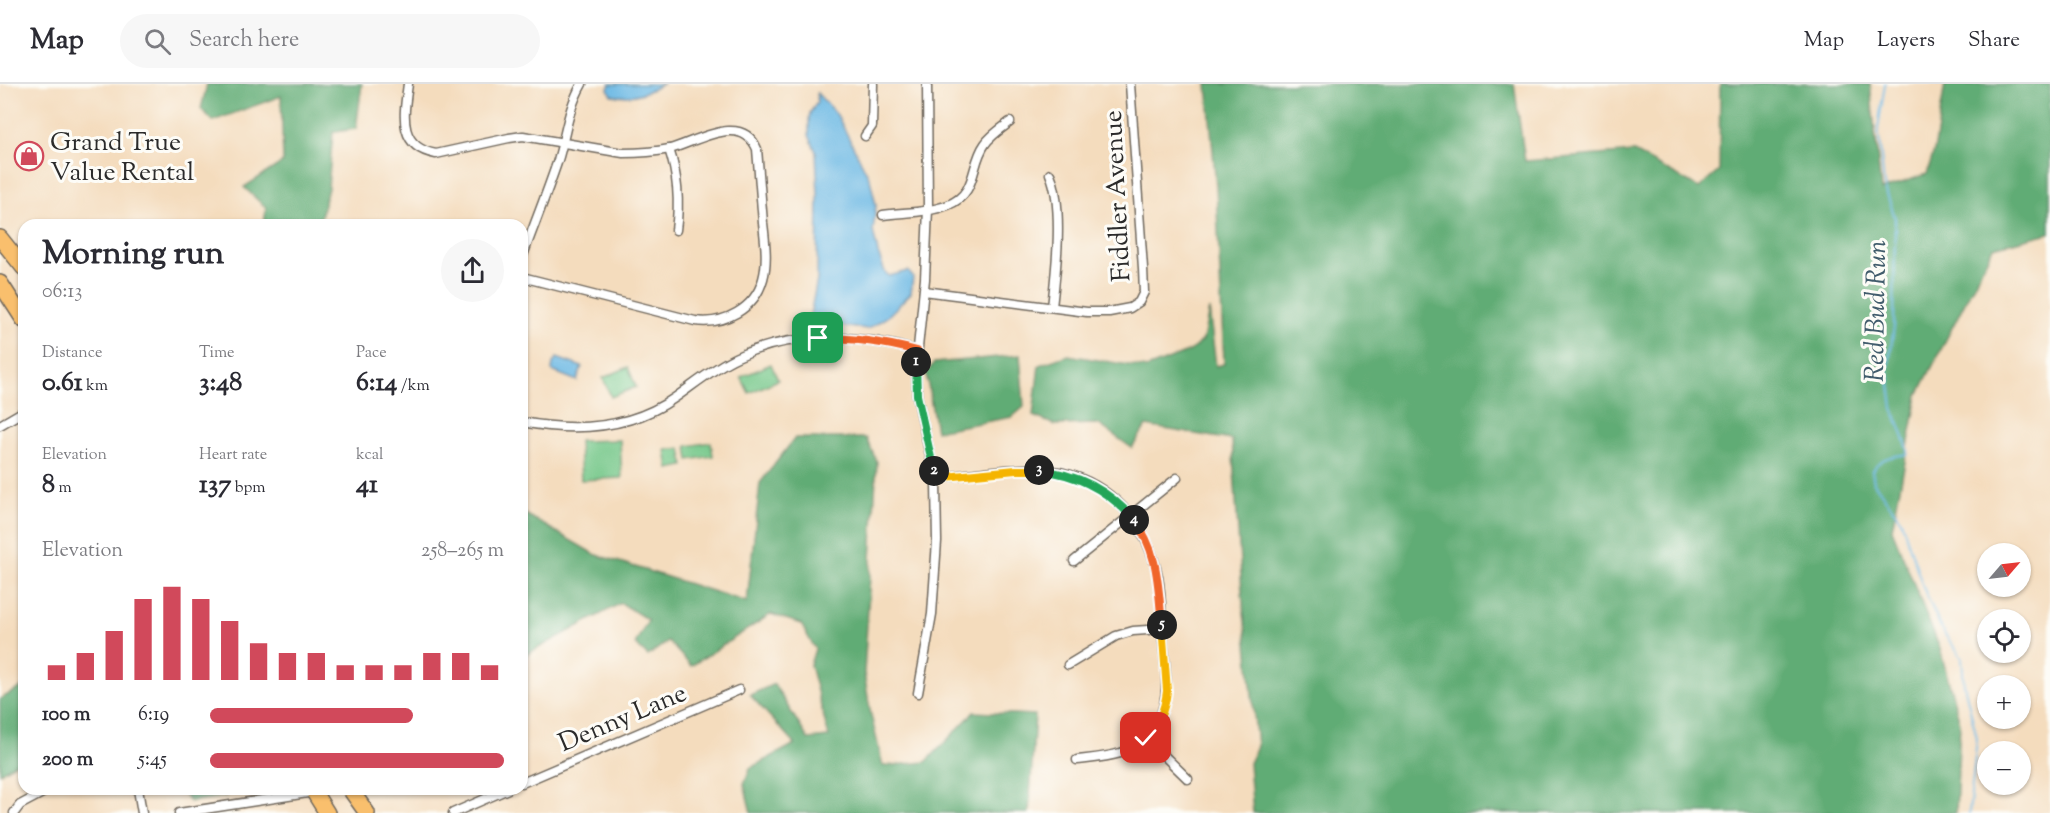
<!DOCTYPE html>
<html lang="en">
<head>
<meta charset="utf-8">
<style>
	:root { --surface:#fff; --page:#f7f7f7; --text:#2b2b33; --muted:#7c7c81; --line:#e1e1e2; --accent:#d1495b }
	body { margin:0; font-family:"Sorts Mill Goudy",serif; background:var(--page); color:var(--text); height:100vh; display:flex; flex-direction:column; font-size:22px; white-space:nowrap }
	* { box-sizing:border-box; margin:0 }
	p { font-size:20px; color:var(--muted) }
	.icon { flex:none; width:33px; height:33px; fill:none; stroke:currentColor; stroke-width:2; stroke-linecap:round; stroke-linejoin:round }
	.map { position:relative; flex:1; overflow:hidden }
	.sheet { position:absolute; left:18px; top:135px; width:510px; height:576px; display:flex; flex-direction:column; background:var(--surface); border-radius:18px; box-shadow:0 2px 4px #0004 }
	.sheet>* { flex:none }
	.needle { width:39px; rotate:62deg }
	.tools { position:absolute; left:1977px; top:459px; display:grid; gap:12px }
	.tools a { display:grid; place-items:center; width:54px; height:54px; border-radius:50%; background:var(--surface); box-shadow:0 2px 4px #0004; font-size:30px }
	.pin { position:absolute; display:grid; place-items:center; width:51px; height:51px; color:#fff; margin:-26px; border-radius:12px; box-shadow:0 3px 9px #0006 }
	.km { position:absolute; width:30px; height:30px; margin:-15px; border-radius:50%; background:#222; color:#fff; font-size:16px; line-height:30px; text-align:center }
	.round { display:grid; place-items:center; flex:none; width:63px; height:63px; border-radius:32px; background:var(--page) }
	.summary { display:flex; align-items:center; justify-content:space-between; height:102px; padding:0 24px }
	h1 { font-size:33px; font-weight:700; line-height:45px }
	.figures { display:grid; grid-template-columns:repeat(3,1fr); gap:9px; height:102px; padding:6px 24px }
	.figures div { display:grid; align-content:center }
	.figures b { font-size:26px; font-weight:700 }
	.figures small { font-size:16px; font-weight:400 }
	.figures p { font-size:16px }
	.chart { height:168px; padding:12px 24px }
	.chart p { display:flex; justify-content:space-between }
	.chart svg { width:100%; height:108px; margin-top:6px; stroke:var(--accent); stroke-width:6 }
	ul { padding:0 24px; list-style:none; font-size:20px }
	li { display:grid; grid-template-columns:96px 72px 1fr; align-items:center; height:45px }
	li i { height:15px; border-radius:8px; background:var(--accent) }
	header { display:flex; align-items:center; gap:36px; box-sizing:border-box; height:84px; padding:0 30px; background:var(--surface); border-bottom:2px solid var(--line) }
	header strong { font-size:28px }
	nav { display:flex; gap:33px; margin-inline-start:auto; font-size:21px }
	.search { width:420px; height:54px; background:var(--page); display:flex; align-items:center; gap:15px; box-sizing:border-box; padding:0 21px; border-radius:33px; color:var(--muted); font-size:22px }
	.map>svg:first-child { display:block }
	.green { fill:#75c789; stroke:#50795a; stroke-width:1.5 }
	.forest { fill:#60ac75; stroke:#466c50; stroke-width:1.5 }
	.water { fill:#6ab8e4; stroke:#4a7288; stroke-width:1.5 }
	.lines { fill:none; stroke-linecap:round; stroke-linejoin:round }
	.stream { stroke:#6ab8e4; stroke-width:2 }
	.street-casing { stroke:#71695e; stroke-width:11 }
	.highway-casing { stroke:#71695e; stroke-width:18 }
	.street { stroke:#fff; stroke-width:8 }
	.highway { stroke:#f9bf6d; stroke-width:15 }
	.split-1-casing { stroke:#fff; stroke-width:12 }
	.split-2-casing { stroke:#fff; stroke-width:12 }
	.split-3-casing { stroke:#fff; stroke-width:12 }
	.split-4-casing { stroke:#fff; stroke-width:12 }
	.split-5-casing { stroke:#fff; stroke-width:12 }
	.split-6-casing { stroke:#fff; stroke-width:12 }
	.split-1 { stroke:#f0652b; stroke-width:8 }
	.split-2 { stroke:#22a559; stroke-width:8 }
	.split-3 { stroke:#f5b400; stroke-width:8 }
	.split-4 { stroke:#22a559; stroke-width:8 }
	.split-5 { stroke:#f0652b; stroke-width:8 }
	.split-6 { stroke:#f5b400; stroke-width:8 }
	.labels { text-anchor:middle; stroke-width:6; stroke-linejoin:round; paint-order:stroke }
	.poi-label { font-size:26px; fill:#2b2b2b; stroke:#fdfcf7; text-anchor:start }
	.street-label { font-size:26px; fill:#2b2b2b; stroke:#fdfcf7 }
	.water-label { font-size:27px; font-style:italic; fill:#415c6c; stroke:#fdfcf7 }
</style>
</head>
<body>
<header>
<strong>Map</strong>
<div class="search"><svg class="icon" aria-label="search" viewBox="0 0 24 24"><circle cx="10" cy="10" r="6"/><path d="M15 15l6 6"/></svg>Search here</div>
<nav><a>Map</a><a>Layers</a><a>Share</a></nav>
</header>
<div class="map">
<svg width="2050" height="729" viewBox="0 0 2050 729">
	<rect width="100%" height="100%" fill="#fdfcf7"/>
	<filter id="ink" filterUnits="userSpaceOnUse"><feTurbulence type="fractalNoise" baseFrequency=".0167" numOctaves="2"/><feDisplacementMap in="SourceGraphic" scale="12" xChannelSelector="R" yChannelSelector="G"/><feConvolveMatrix kernelMatrix="1 2 1 2 8 2 1 2 1" color-interpolation-filters="sRGB"/></filter>
	<filter id="wash" filterUnits="userSpaceOnUse"><feTurbulence type="fractalNoise" baseFrequency=".008" numOctaves="4" result="noise"/><feDisplacementMap in="SourceGraphic" scale="24" xChannelSelector="R" yChannelSelector="G"/><feGaussianBlur stdDeviation="1.35" result="paint"/><feColorMatrix in="noise" values="0 0 0 0 0 0 0 0 0 0 0 0 0 0 0 0 0 1.4 0 .05"/><feComposite in="paint" operator="in"/></filter>
	<g filter="url(#wash)">
		<rect width="100%" height="100%" fill="#f4dcbd"/>
		<g class="green">
			<polygon points="771,280 778,296 749,309 741,293"/>
			<polygon points="628,283 636,303 611,313 603,294"/>
			<polygon points="620,356 622,394 581,396 579,357"/>
			<polygon points="711,358 713,372 689,376 687,362"/>
			<polygon points="681,364 684,382 669,385 666,366"/>
		</g>
		<g class="forest">
			<polygon points="207,0 362,0 356,45 333,48 328,104 319,141 264,141 266,124 244,103 283,78 281,12 213,37 201,25"/>
			<polygon points="1207,0 1514,0 1525,77 1634,68 1699,104 1719,87 1720,0 1870,0 1881,106 1927,90 1934,67 1945,0 2050,0 2050,149 1993,163 1918,311 1892,445 1940,565 1960,639 1956,729 1253,729 1249,679 1257,662 1242,508 1232,356 1146,342 1132,364 1098,340 1055,341 1033,332 1039,281 1068,271 1147,284 1190,267 1203,256 1209,225 1216,282 1224,280 1216,102"/>
			<polygon points="1020,271 1024,323 1012,333 936,347 926,290 934,279"/>
			<polygon points="795,354 866,354 877,378 864,589 871,631 883,682 926,678 974,628 1035,631 1029,729 751,729 744,700 750,684 795,660 750,611 774,600 808,655 829,653 810,581 815,565 801,540 771,530 691,582 668,557 648,572 635,560 648,536 621,519 522,573 522,428 594,470 747,518 760,399"/>
			<polygon points="24,602 24,674 0,689 0,615"/>
			<polygon points="181,705 219,705 226,712 189,718"/>
		</g>
		<g class="water">
			<path d="M610,0H662C647,9 629,15 612,11L608,5Z"/>
			<path d="M817,9L837,31L870,95L876,121L873,147L878,169L885,188L889,192L908,187L913,193L911,209L887,233L868,245C853,242 818,245 810,231L817,196L818,110L816,68L809,51V35L810,29L817,18Z"/>
			<polygon points="557,274 582,283 577,297 552,287 553,279"/>
		</g>
		<g class="lines">
			<path class="stream" d="M1885,0L1878,44L1884,101L1895,134L1894,242L1888,285L1893,324L1908,365V370C1892,372 1881,373 1872,386L1874,399L1901,436L1923,503L1943,548L1962,574L1964,601L1977,654L1969,729"/>
		</g>
	</g>
	<g filter="url(#ink)">
		<g class="lines">
			<g class="street-casing">
				<g id="street">
					<path d="M408,0C404,30 397,63 436,70L509,54L523,52L623,69C639,69 654,68 670,65C696,58 742,28 757,65C759,89 761,114 763,139C765,157 768,177 763,195C755,225 724,241 695,237L522,193"/>
					<polyline points="865,52 872,42 873,0"/>
					<path d="M669,65C678,92 680,117 676,146"/>
					<path d="M1050,90C1064,122 1056,188 1052,223"/>
					<path d="M883,131C904,128 928,129 948,121C978,109 970,81 985,60C991,51 1002,44 1010,38"/>
					<path d="M522,174C534,141 547,109 558,76C566,50 568,24 582,0"/>
					<polyline points="924,207 1087,228 1109,228 1130,224 1139,218 1144,208 1143,184 1130,0"/>
					<path d="M522,338C575,348 631,345 676,313C696,299 715,283 737,273C793,247 859,250 917,267"/>
					<polyline points="0,341 24,327"/>
					<path d="M935,394C977,390 1030,378 1071,391C1118,406 1149,446 1158,493C1162,513 1161,536 1163,557C1166,588 1172,622 1151,649C1133,672 1103,673 1077,676"/>
					<polyline points="1074,477 1177,394"/>
					<polyline points="1068,581 1116,552 1133,547 1162,545"/>
					<polyline points="918,609 932,530 937,457 936,399 917,311 916,283 925,195 928,125 927,0"/>
					<polyline points="1146,654 1188,695"/>
					<polyline points="522,699 739,606"/>
					<polyline points="138,705 142,729"/>
					<polyline points="14,729 20,721 50,705"/>
					<polyline points="179,729 314,708"/>
					<polyline points="453,729 508,705"/>
				</g>
			</g>
			<g class="highway-casing">
				<g id="highway">
					<polyline points="0,154 24,184"/>
					<polyline points="0,199 24,236"/>
					<polyline points="312,705 327,729"/>
					<polyline points="350,705 367,729"/>
				</g>
			</g>
			<use href="#street" class="street"/>
			<use href="#highway" class="highway"/>
		</g>
	</g>
	<g class="lines" filter="url(#ink)">
		<g class="split-1-casing">
			<path id="split-1" d="M818,254C851,254 885,258 917,267L916,278"/>
		</g>
		<g class="split-2-casing">
			<polyline id="split-2" points="916,278 917,311 934,387"/>
		</g>
		<g class="split-3-casing">
			<polyline id="split-3" points="934,387 935,394 1016,386 1039,386"/>
		</g>
		<g class="split-4-casing">
			<path id="split-4" d="M1039,386C1078,390 1109,406 1134,436"/>
		</g>
		<g class="split-5-casing">
			<path id="split-5" d="M1134,436C1159,467 1158,504 1162,541"/>
		</g>
		<g class="split-6-casing">
			<path id="split-6" d="M1146,654C1159,641 1165,625 1167,607L1162,541"/>
		</g>
		<use href="#split-1" class="split-1"/>
		<use href="#split-2" class="split-2"/>
		<use href="#split-3" class="split-3"/>
		<use href="#split-4" class="split-4"/>
		<use href="#split-5" class="split-5"/>
		<use href="#split-6" class="split-6"/>
	</g>
	<defs>
		<g id="shop-ring" transform="scale(1.5)"><circle r="9.5" fill="#fdfcf7" stroke="#d1495b" stroke-width="1.5"/><path d="M-5-2.5h2.3a2.7 3.5 0 0 1 5.4 0H5L5.5 6h-11ZM-1.5-2.5h3a1.5 2.3 0 0 0-3 0Z" fill="#d1495b"/></g>
	</defs>
	<g fill-rule="evenodd">
		<use href="#shop-ring" x="29" y="72"/>
	</g>
	<g class="labels">
		<g class="poi-label">
			<text x="50" y="66">Grand True<tspan x="50" dy="30">Value Rental</tspan></text>
		</g>
		<g class="street-label">
			<text transform="translate(1116 112) rotate(-93)" y="9">Fiddler Avenue</text>
			<text transform="translate(622 633) rotate(-23)" y="9">Denny Lane</text>
		</g>
		<g class="water-label">
			<text transform="translate(1875 227) rotate(-89)" y="9">Red Bud Run</text>
		</g>
	</g>
</svg>
<div class="tools">
<a><svg class="needle" viewBox="-14 -14 28 28"><path d="M0-13l5 13h-10z" fill="#e53935"/><path d="M0 13l5-13h-10z" fill="#7c7c81"/></svg></a>
<a><svg class="icon" aria-label="locate" viewBox="0 0 24 24"><circle cx="12" cy="12" r="6"/><path d="M12 2v4M12 18v4M2 12h4M18 12h4"/></svg></a>
<a>+</a>
<a>−</a>
</div>
<div class="pin" style="left:818px;top:254px;background:#1e9e55"><svg class="icon" aria-label="arrive" viewBox="0 0 24 24"><path d="M6 21V4h12l-3 4 3 4H6"/></svg></div>
<div class="pin" style="left:1146px;top:654px;background:#d93025"><svg class="icon" aria-label="check" viewBox="0 0 24 24"><path d="M5 12l5 5 9-10"/></svg></div>
<b class="km" style="left:916px;top:278px">1</b>
<b class="km" style="left:934px;top:387px">2</b>
<b class="km" style="left:1039px;top:386px">3</b>
<b class="km" style="left:1134px;top:436px">4</b>
<b class="km" style="left:1162px;top:541px">5</b>
<section class="sheet">
<div class="summary"><div><h1>Morning run</h1><p>06:13</p></div><a class="round"><svg class="icon" aria-label="share" viewBox="0 0 24 24"><path d="M12 15V3M7 8l5-5 5 5M5 13v7h14v-7"/></svg></a></div>
<div class="figures">
<div><p>Distance</p><b>0.61<small> km</small></b></div>
<div><p>Time</p><b>3:48</b></div>
<div><p>Pace</p><b>6:14<small> /km</small></b></div>
</div>
<div class="figures">
<div><p>Elevation</p><b>8<small> m</small></b></div>
<div><p>Heart rate</p><b>137<small> bpm</small></b></div>
<div><p>kcal</p><b>41</b></div>
</div>
<div class="chart"><p><span>Elevation</span>258–265 m</p>
<svg viewBox="0 0 160 44" preserveAspectRatio="none"><path d="M5 44V38M15 44V33M25 44V24M35 44V11M45 44V6M55 44V11M65 44V20M75 44V29M85 44V33M95 44V33M105 44V38M115 44V38M125 44V38M135 44V33M145 44V33M155 44V38"/></svg>
</div>
<ul>
<li><b>100 m</b>6:19<i style="width:69%"></i></li>
<li><b>200 m</b>5:45<i style="width:100%"></i></li>
</ul>
</section>
</div>
</body>
</html>
